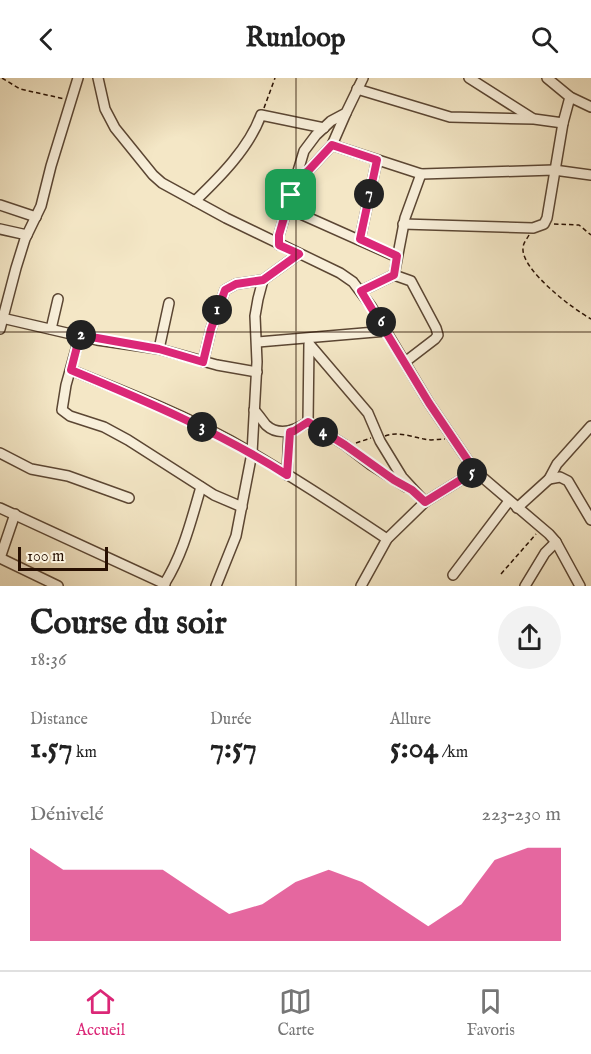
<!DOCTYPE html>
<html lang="fr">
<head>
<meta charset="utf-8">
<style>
	:root { --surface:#fff; --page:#f2f2f2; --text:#222; --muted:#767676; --line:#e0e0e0; --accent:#db2777 }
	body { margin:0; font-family:"IM FELL English",serif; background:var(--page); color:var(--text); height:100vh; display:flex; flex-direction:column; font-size:22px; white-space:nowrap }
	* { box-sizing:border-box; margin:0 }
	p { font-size:20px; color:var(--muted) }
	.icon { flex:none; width:33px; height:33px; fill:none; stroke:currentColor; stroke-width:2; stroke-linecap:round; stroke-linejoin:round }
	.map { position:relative; height:508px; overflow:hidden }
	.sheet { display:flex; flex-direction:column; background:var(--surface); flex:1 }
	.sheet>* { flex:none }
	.scale { position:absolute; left:18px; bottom:15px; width:90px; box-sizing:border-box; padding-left:6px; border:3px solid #281002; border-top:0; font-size:16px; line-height:21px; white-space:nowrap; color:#281002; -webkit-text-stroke:4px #f8efda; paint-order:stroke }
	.pin { position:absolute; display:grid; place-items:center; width:51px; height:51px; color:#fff; margin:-26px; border-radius:12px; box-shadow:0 3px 9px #0006 }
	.km { position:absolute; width:30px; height:30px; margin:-15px; border-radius:50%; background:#222; color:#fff; font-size:16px; line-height:30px; text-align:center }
	.round { display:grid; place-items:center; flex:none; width:63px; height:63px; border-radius:32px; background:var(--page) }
	.head { display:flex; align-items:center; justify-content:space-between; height:102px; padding:0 30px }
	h1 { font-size:33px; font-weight:700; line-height:45px }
	.figures { display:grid; grid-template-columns:repeat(3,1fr); gap:9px; height:102px; padding:6px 30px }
	.figures div { display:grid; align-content:center }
	.figures b { font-size:30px; font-weight:700 }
	.figures small { font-size:16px; font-weight:400 }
	.figures p { font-size:16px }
	.chart { height:168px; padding:12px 30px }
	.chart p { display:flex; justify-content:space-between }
	.chart svg { width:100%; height:108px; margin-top:6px; fill:var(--accent); opacity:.7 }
	header { display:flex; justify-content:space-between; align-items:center; height:78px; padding:0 30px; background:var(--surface); font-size:27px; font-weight:700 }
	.tab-bar { display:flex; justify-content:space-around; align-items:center; height:84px; border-top:2px solid var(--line); background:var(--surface); font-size:16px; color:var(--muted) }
	.tab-bar a { display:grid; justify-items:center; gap:3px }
	.tab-bar .active { color:var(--accent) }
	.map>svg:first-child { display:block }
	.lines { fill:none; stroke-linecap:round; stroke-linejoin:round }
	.minor-casing { stroke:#5b4633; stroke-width:12 }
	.path { stroke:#281002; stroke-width:1.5; stroke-dasharray:4.5 3; stroke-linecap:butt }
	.minor { stroke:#f8efda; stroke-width:9 }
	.route-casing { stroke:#fff; stroke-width:12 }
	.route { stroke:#db2777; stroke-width:8 }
	.grid { fill:none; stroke:#281002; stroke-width:1.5; stroke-opacity:0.55 }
</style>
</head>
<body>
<header><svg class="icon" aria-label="back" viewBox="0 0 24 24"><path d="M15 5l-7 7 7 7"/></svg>Runloop<svg class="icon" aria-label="search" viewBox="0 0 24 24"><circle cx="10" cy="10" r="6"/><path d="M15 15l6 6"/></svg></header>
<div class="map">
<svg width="591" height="508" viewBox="0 0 591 508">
	<rect width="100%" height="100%" fill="#f4e7c6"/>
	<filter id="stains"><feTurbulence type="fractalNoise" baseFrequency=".00333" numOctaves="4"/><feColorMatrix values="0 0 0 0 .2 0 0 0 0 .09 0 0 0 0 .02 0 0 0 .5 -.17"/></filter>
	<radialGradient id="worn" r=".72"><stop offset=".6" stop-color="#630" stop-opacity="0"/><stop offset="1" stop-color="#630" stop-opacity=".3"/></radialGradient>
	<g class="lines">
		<g class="minor-casing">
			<g id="minor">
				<polyline points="98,0 105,31 115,50 153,97 162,105 226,140 340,195 353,204 371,228 429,325 475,393 549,456 556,464 580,508"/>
				<polyline points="469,0 532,40"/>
				<polyline points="547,0 570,19 591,29"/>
				<polyline points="357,11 450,39 534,41 563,45 570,19"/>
				<polyline points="332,67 421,96 554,92 591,97"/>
				<polyline points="295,102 308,93 332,67 346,35"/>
				<path d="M195,123C220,99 249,70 261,37L324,50"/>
				<polyline points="0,127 36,139"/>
				<polyline points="287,130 397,179"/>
				<polyline points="403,146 533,150 544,146 547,140 563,45"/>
				<polyline points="0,151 27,157"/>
				<polyline points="360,161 377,82"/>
				<polyline points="279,167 279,157 304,73 316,57 331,43 346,35 363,0"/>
				<polyline points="394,197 405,140 421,96"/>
				<polyline points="361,213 394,197 411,203 436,250 438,257 435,261 405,284"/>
				<polyline points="2,240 97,262 159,271 217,287 257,294"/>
				<polyline points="0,251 16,190 25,161 41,128 51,88 78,0"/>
				<polyline points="51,251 58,221"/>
				<polyline points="80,257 66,307 62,332 70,338 104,349 128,362 214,417 242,429"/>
				<polyline points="258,264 387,253"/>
				<polyline points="310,267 368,335 380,363 402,399 425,424"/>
				<polyline points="159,271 169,225"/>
				<polyline points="203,284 211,251 225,212 236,206 263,202"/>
				<path d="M71,292C125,314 180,335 231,363C284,393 336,427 387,461"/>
				<path d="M254,332C258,336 262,342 266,347C279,359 296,352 308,344"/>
				<polyline points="308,344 345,367 371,387 406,409"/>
				<polyline points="308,344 309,266"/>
				<polyline points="0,375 31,391 68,398 129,420"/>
				<polyline points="287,397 289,354"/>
				<polyline points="549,401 560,399 568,403 591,442"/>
				<polyline points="0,430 165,506"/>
				<polyline points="517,430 549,401 557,386 591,348"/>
				<polyline points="0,480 58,508"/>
				<polyline points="0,480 15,436"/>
				<polyline points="453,497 509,423"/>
				<path d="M163,508C183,477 191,443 201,409"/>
				<polyline points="216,508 236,458 252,375 257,284 255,238 258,221 263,202 299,176"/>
				<polyline points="361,508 387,461 425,424 475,393"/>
				<polyline points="525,508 545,475 556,464"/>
			</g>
		</g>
		<g class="path">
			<polyline points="2,0 20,11 65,21"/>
			<polyline points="264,30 275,0"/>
			<polyline points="554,146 579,147 591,157"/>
			<path d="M529,157C527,161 523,165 523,170C521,192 573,231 591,241"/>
			<path d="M385,358C398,353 412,359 424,361C431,363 438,361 445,361"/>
			<polyline points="356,365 371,360"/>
			<polyline points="501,496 536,456"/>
		</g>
		<use href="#minor" class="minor"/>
	</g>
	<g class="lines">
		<g class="route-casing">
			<path id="route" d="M332,67L377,82L360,161L397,178L394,197L361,213L429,325L475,393L425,424L412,412L394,402L345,367L308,344L294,353L290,354L287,397C219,354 146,323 71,292L80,257L159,271L203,284L211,251L225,212L236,206L263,202L299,176L279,167V157L295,102L308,93Z"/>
		</g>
		<use href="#route" class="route"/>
	</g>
	<path class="grid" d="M296,0V508M0,254H591"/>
	<rect width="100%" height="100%" filter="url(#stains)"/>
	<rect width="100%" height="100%" fill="url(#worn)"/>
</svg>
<div class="scale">100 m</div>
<div class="pin" style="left:291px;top:117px;background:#1e9e55"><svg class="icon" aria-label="arrive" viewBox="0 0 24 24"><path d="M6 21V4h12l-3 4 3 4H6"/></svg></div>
<b class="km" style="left:217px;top:232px">1</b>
<b class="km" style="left:81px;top:257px">2</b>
<b class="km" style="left:202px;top:349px">3</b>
<b class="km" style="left:323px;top:354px">4</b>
<b class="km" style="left:472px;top:395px">5</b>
<b class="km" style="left:381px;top:244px">6</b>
<b class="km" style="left:369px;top:116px">7</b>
</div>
<section class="sheet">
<div class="head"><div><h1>Course du soir</h1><p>18:36</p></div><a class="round"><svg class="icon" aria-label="share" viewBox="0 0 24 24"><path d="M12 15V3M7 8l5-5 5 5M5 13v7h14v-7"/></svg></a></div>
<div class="figures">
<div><p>Distance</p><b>1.57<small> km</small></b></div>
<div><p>Durée</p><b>7:57</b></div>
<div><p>Allure</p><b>5:04<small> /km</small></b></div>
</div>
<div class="chart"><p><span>Dénivelé</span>223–230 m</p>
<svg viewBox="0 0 160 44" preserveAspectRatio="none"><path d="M0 44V6L10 15L20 15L30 15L40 15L50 24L60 33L70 29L80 20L90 15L100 20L110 29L120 38L130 29L140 11L150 6L160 6V44z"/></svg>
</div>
</section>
<nav class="tab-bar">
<a class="active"><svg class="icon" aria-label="home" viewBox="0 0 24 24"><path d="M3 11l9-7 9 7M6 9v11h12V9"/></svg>Accueil</a>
<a><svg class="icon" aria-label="map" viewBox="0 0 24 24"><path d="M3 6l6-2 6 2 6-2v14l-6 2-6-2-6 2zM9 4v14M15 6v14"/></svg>Carte</a>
<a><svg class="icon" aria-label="saved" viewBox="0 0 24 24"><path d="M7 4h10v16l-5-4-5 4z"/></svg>Favoris</a>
</nav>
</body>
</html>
